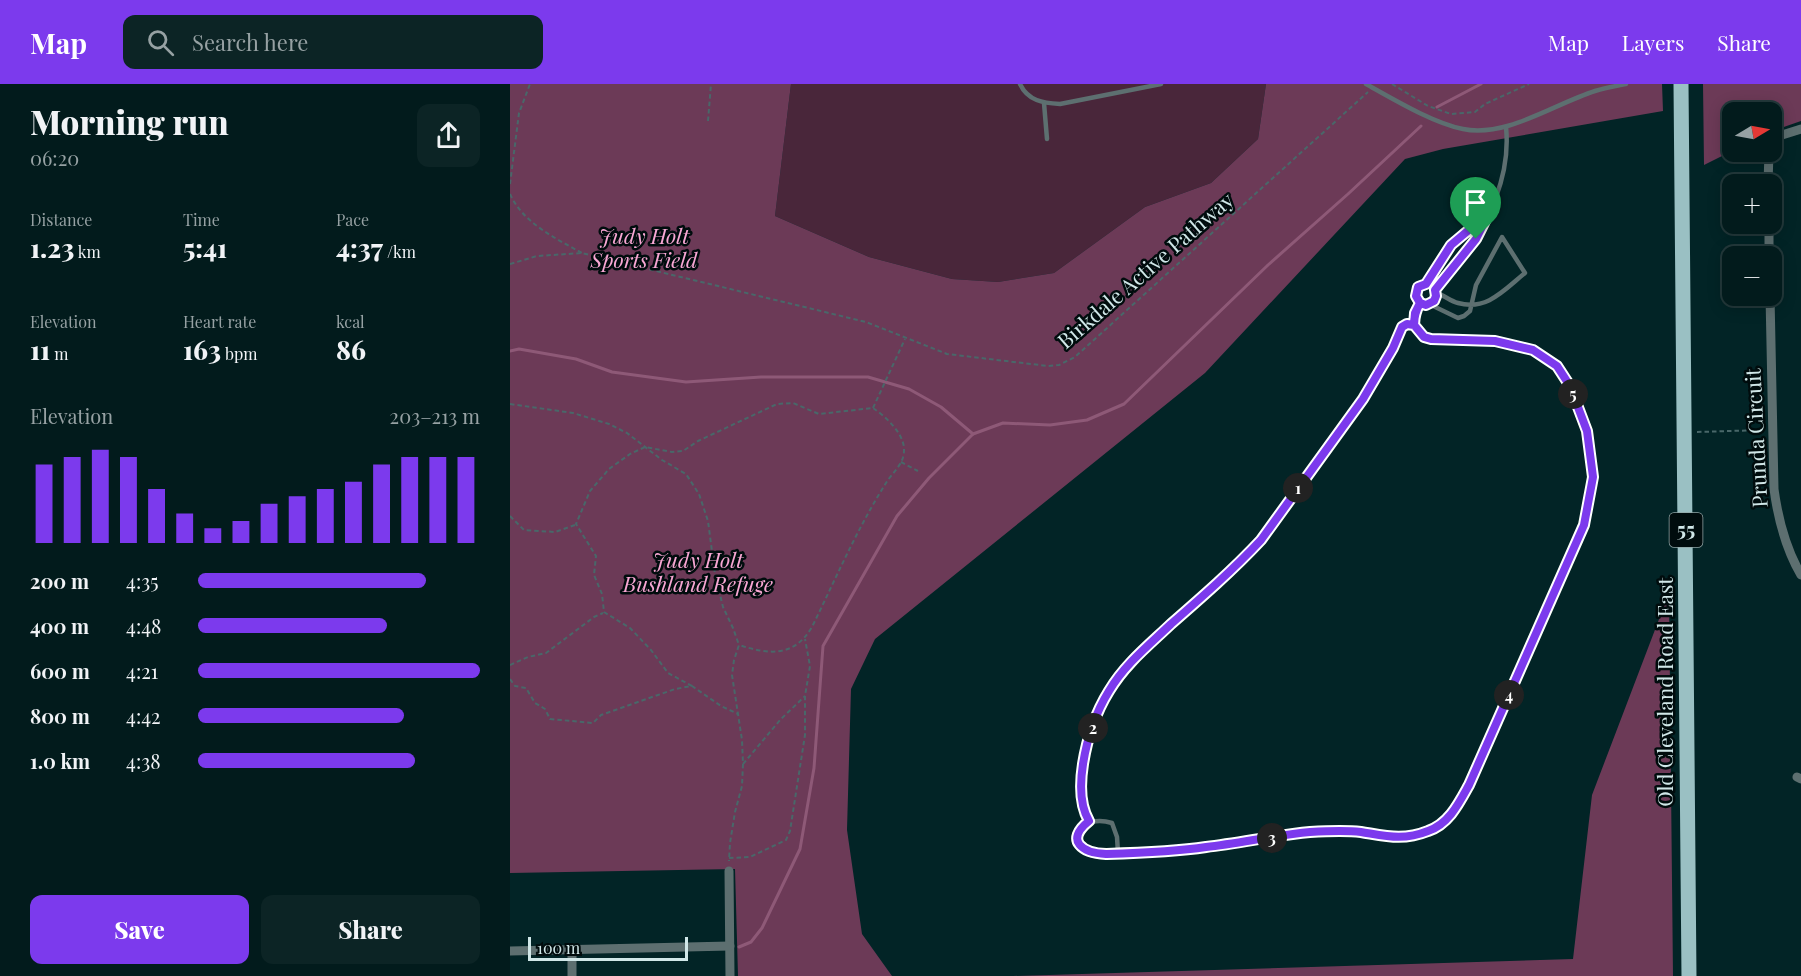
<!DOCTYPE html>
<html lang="en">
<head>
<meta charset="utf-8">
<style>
	:root { --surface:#021b1c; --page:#0c2425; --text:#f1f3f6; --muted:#96a1a3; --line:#23393b; --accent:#7c3aed }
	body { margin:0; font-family:"Playfair Display",serif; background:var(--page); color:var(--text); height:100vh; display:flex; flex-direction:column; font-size:22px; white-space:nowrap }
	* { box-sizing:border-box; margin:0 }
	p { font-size:20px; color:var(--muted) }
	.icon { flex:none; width:33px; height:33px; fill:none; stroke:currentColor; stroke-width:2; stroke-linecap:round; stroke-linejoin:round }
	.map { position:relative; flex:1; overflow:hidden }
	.panel { display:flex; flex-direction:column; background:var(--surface); width:510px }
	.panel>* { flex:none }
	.needle { width:39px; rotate:80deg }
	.fabs { position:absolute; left:1212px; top:18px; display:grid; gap:12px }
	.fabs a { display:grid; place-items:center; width:60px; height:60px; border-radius:12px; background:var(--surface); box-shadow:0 3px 15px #0003,0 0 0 2px var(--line); font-size:30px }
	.scale { position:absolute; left:18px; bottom:15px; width:160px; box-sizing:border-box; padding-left:6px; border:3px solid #d0e7e8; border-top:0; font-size:16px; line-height:21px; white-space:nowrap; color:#d0e7e8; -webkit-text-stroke:4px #000c0d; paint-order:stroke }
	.pin { position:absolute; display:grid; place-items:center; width:51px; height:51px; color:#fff; margin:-62px -26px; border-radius:50% 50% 50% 0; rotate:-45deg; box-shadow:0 0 6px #0007 }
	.pin .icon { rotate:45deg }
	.km { position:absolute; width:30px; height:30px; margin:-15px; border-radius:50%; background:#222; color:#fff; font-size:16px; line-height:30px; text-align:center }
	.round { display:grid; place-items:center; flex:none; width:63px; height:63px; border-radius:12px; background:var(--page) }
	.headline { display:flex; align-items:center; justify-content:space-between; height:102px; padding:0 30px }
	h1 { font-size:33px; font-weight:800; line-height:45px }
	.metrics { display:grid; grid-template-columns:repeat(3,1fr); gap:9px; height:102px; padding:6px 30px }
	.metrics div { display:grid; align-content:center }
	.metrics b { font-size:26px; font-weight:800 }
	.metrics small { font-size:16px; font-weight:400 }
	.metrics p { font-size:16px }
	.chart { height:168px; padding:12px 30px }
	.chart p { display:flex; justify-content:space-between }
	.chart svg { width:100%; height:108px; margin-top:6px; stroke:var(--accent); stroke-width:6 }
	.button { display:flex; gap:12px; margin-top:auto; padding:12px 30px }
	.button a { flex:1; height:69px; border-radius:12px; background:var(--accent); color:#fff; font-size:24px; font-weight:800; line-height:69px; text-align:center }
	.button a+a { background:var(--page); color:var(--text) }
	ul { padding:0 30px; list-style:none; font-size:20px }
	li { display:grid; grid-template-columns:96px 72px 1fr; align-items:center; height:45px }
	li i { height:15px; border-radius:8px; background:var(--accent) }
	header { display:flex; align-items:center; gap:36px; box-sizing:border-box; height:84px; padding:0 30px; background:var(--accent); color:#fff }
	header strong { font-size:28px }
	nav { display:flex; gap:33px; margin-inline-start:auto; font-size:21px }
	.search { width:420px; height:54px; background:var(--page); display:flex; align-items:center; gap:15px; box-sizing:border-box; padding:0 21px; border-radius:12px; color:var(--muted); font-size:22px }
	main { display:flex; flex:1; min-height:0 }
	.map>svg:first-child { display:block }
	.green { fill:#49263a }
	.forest { fill:#6c3a57 }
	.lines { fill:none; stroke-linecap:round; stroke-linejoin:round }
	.stream { stroke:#8e5977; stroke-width:3 }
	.path { stroke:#496769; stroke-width:2; stroke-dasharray:4.5 3; stroke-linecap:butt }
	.lane { stroke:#5d6f70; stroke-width:4.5 }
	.street { stroke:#5d6f70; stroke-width:9 }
	.primary { stroke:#9ac0c3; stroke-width:15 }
	.route-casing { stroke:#fff; stroke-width:12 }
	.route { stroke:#7c3aed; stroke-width:8 }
	.labels { text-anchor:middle; stroke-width:5; stroke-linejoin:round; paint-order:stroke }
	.shield { fill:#000c0d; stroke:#92a5a6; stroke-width:1.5 }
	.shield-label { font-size:20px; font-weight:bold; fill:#d0e7e8 }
	.park-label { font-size:21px; font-style:italic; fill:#f8a7d4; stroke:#000c0d }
	.street-label { font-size:21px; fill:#d0e7e8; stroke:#000c0d }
</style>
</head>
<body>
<header>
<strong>Map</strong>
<div class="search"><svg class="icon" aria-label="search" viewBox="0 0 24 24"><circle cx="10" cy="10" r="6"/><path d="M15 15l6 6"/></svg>Search here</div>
<nav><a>Map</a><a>Layers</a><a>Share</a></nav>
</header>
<main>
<section class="panel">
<div class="headline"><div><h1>Morning run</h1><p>06:20</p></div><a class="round"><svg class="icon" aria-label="share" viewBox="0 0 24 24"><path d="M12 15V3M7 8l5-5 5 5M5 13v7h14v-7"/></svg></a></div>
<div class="metrics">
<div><p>Distance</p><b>1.23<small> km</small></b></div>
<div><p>Time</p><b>5:41</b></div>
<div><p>Pace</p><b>4:37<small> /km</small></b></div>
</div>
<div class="metrics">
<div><p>Elevation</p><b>11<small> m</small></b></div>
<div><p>Heart rate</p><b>163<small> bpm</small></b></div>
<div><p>kcal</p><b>86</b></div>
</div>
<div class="chart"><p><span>Elevation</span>203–213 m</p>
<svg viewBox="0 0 160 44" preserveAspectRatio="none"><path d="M5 44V12M15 44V9M25 44V6M35 44V9M45 44V22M55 44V32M65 44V38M75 44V35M85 44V28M95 44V25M105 44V22M115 44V19M125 44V12M135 44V9M145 44V9M155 44V9"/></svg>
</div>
<ul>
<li><b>200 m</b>4:35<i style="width:81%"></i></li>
<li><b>400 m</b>4:48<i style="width:67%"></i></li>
<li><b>600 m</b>4:21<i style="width:100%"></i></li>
<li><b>800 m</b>4:42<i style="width:73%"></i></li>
<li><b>1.0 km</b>4:38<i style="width:77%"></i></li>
</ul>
<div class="button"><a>Save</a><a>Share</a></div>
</section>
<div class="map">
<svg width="1291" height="892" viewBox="0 0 1291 892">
	<rect width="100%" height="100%" fill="#022426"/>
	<polygon class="green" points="281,0 756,0 748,55 701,99 635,123 544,189 488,198 442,195 359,173 265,132"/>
	<g class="forest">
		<polygon points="0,0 281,0 265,132 359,173 442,195 488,198 544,189 635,123 701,99 748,55 756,0 1152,0 1153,27 933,65 895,75 695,289 365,555 341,605 337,746 352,850 382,892 228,892 225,785 0,789"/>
		<polygon points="1193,0 1291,0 1291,37 1262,47 1262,28 1222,28 1222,67 1194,81"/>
		<polygon points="1159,509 1163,892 503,892 1063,875 1082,711"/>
	</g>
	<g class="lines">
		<g class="stream">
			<polyline points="927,23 971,0"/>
			<polyline points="0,267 9,265 66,275 102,288 176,298 251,293 358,293 399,305 431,323 463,350"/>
			<polyline points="229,863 241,858 252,844 290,765 304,684 313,562 387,432 419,394 463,350 493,339 540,341 577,336 614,320 758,181 838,110 911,42"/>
		</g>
		<g class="path">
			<polyline points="882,0 918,22 941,30 965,28 975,20 1019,0"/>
			<polyline points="198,37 201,0"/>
			<polyline points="0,100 9,29 20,0"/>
			<path d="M0,110C13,139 45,154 72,169"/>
			<polyline points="0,180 27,172 72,169 356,238 437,270 538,282 549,281 565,273 858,8"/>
			<polyline points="0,320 63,329 99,340 117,349 152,376 176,390 189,410 198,437 205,490 213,523 223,544 229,561 224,576 222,591 232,656 233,680 232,702 225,728 220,759 219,777"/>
			<polyline points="363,324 395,255"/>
			<polyline points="1187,348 1253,346"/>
			<polyline points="391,378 408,387"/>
			<polyline points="0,432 14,446 45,448 65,441"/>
			<polyline points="0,581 18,573 36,569 84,533 93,529"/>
			<polyline points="0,595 5,602 16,604 25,619 35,625 40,635 83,639 91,631 165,605 182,602 211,622 228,630"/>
			<path d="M182,602L158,589L141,566L120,544L94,528L92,510L84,491L86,472L66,440L80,407L99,385L120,370L135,363L162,368L173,367L188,357L267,320L283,319L309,330L363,324C376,333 395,350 394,367C394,380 382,389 376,399C347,445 326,494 302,543C284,573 260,571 229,561"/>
			<polyline points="233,680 271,635 295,612"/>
			<polyline points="219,774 240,773 276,756 280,747 295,651 295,612 300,582 295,555"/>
		</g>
		<g class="lane">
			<path d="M510,0C518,17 533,19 550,20L651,0"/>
			<path d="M856,0C883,15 923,39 953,45C996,54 1044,20 1085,7C1095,4 1106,2 1116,0"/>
			<polyline points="534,19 537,55"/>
			<circle cx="916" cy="210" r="10"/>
			<polyline points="916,200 941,161 977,131"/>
			<path d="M925,206C935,198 942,187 949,177C979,139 1001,92 996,43"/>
			<path d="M919,220L948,234L954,232L960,227L966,201L992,153L1015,189C994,206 977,227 948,219C940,217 934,211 926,209"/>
			<path d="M579,737C569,720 570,700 573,680C578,649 590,616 609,592C623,573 641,559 658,543C689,515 722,487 751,456L853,315L883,264L892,243L897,240L904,241"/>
			<path d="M608,769L607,753L602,739C570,729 556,759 579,768C589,772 602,770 612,769C640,767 668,767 695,764C743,758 792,745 841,748C868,749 896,760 922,746C940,736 949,718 959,701L1074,440L1083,393L1077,347L1060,302L1047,282L1023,266L985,257L921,255L914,253L904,241L905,229L910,219"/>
		</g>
		<g class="street">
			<polyline points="1262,60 1272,51 1291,45"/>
			<polyline points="1258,100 1259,68"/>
			<polyline points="1259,140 1259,172"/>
			<path d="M1260,212L1264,405C1268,435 1276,465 1291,491"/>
			<polyline points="1287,693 1291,695"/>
			<polyline points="219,787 220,892"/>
			<polyline points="0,867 220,862"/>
			<polyline points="62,867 62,892"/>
		</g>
		<polyline class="primary" points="1171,0 1179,892"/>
	</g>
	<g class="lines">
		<g class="route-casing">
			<path id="route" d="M966,155L925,206L926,212L924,217L916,221L910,219L905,229L904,241L897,240L892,243L883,264L853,315L751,456C723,486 692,513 661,540C639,561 615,580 599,607C586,628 577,655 573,680C570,699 569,720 579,737C554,757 573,769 596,770C629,769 663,768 696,763C731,759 766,751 800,748C817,747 834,746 851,748C876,752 893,757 918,747C939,740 949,719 959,701L1074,441L1083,393L1077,347L1060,302L1047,282L1023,266L985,257L921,255L914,253L904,241C904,232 906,226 910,219L906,212L908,203L916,200L941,161L979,129L966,155"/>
		</g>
		<use href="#route" class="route"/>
	</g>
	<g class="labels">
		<rect class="shield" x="1159.5" y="429" width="33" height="34" rx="4.5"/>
		<g class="shield-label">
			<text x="1176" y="453">55</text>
		</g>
		<g class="park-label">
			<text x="134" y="160">Judy Holt<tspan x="134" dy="24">Sports Field</tspan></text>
			<text x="188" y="484">Judy Holt<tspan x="188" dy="24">Bushland Refuge</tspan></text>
		</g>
		<g class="street-label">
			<text transform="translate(636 187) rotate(-41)" y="7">Birkdale Active Pathway</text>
			<text transform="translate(1247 354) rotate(-93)" y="7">Prunda Circuit</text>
			<text transform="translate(1156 608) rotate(-90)" y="7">Old Cleveland Road East</text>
		</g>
	</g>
</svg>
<div class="fabs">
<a><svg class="needle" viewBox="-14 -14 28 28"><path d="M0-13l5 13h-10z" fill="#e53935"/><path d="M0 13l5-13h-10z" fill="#96a1a3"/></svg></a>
<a>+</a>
<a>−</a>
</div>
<div class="scale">100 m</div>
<div class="pin" style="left:966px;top:155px;background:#1e9e55"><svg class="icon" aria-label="arrive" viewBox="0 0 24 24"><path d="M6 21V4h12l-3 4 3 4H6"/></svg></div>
<b class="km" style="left:788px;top:404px">1</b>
<b class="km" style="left:583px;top:644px">2</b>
<b class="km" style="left:762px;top:754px">3</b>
<b class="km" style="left:999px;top:611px">4</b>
<b class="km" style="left:1063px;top:310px">5</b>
</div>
</main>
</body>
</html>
